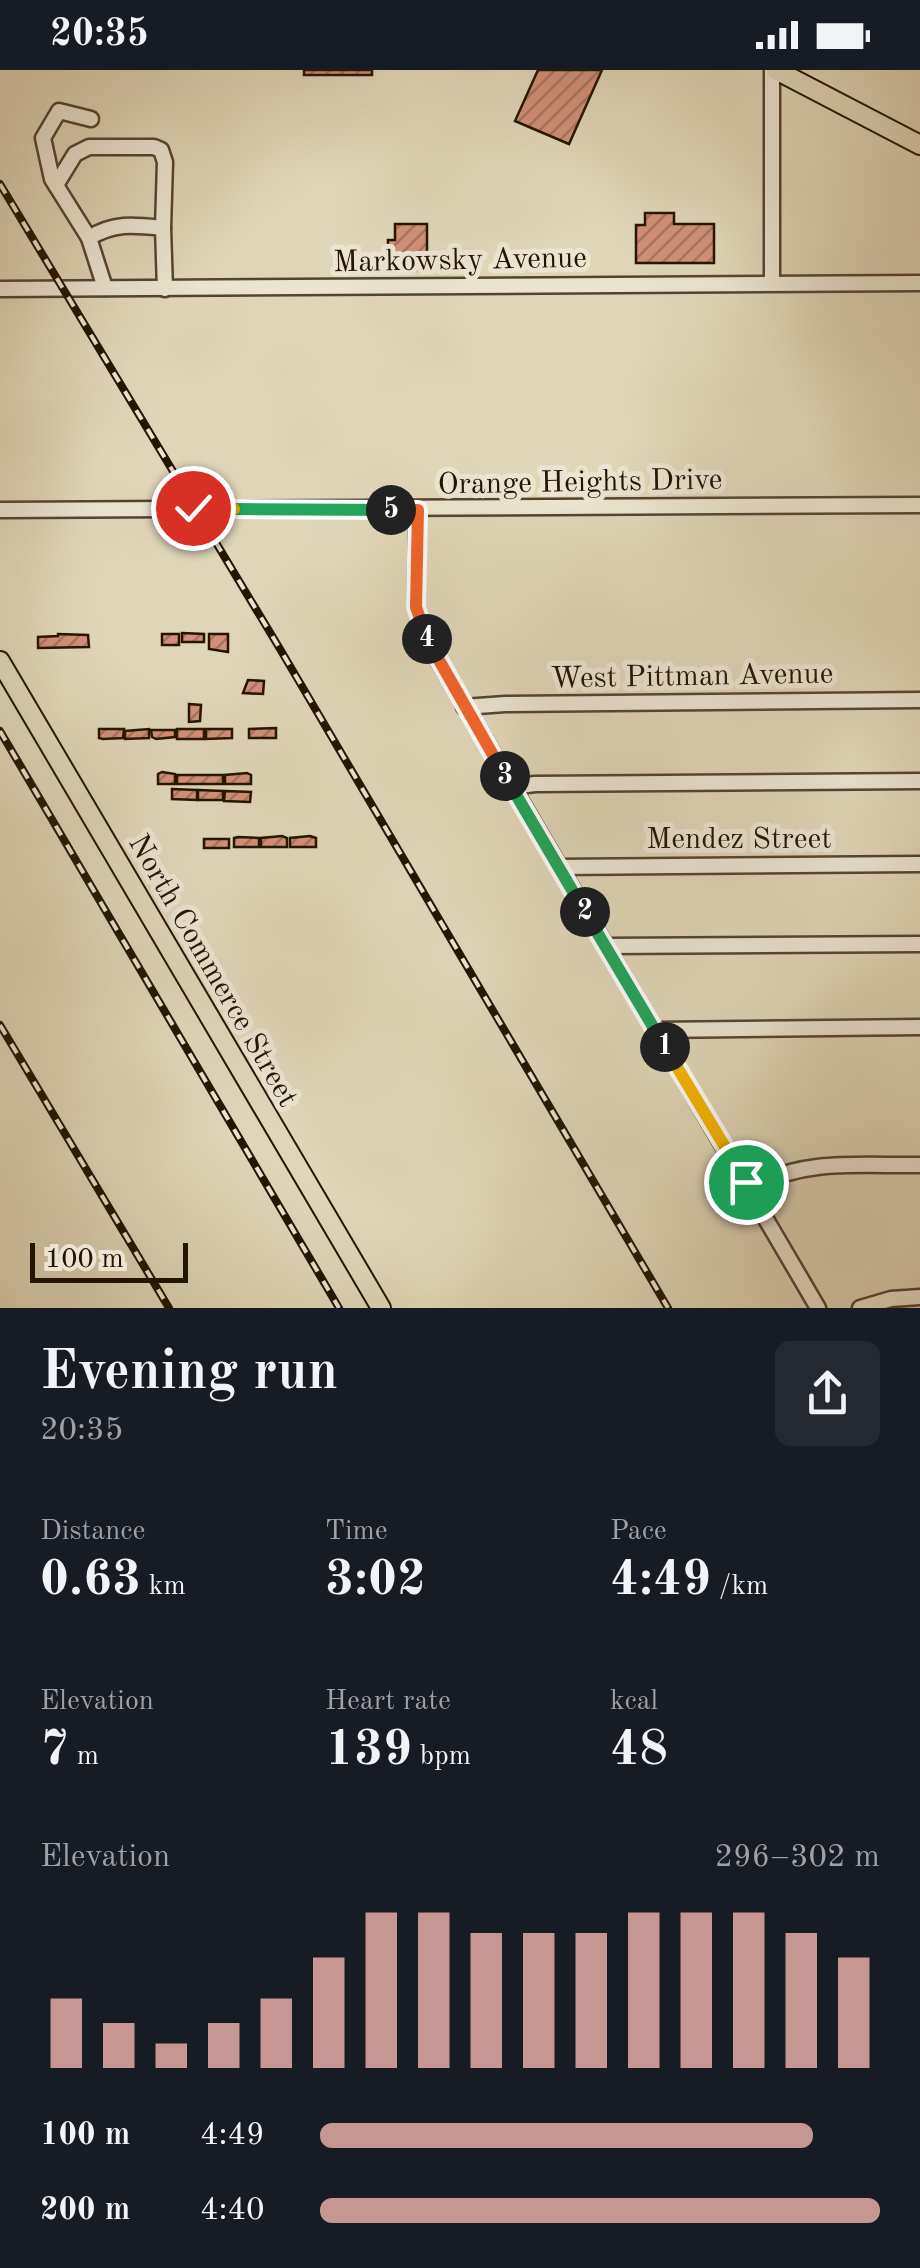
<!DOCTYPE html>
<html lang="en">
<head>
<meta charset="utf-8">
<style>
	:root { --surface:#171b24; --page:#242831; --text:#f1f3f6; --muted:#9ea1a6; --accent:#c59692 }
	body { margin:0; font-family:"Old Standard TT",serif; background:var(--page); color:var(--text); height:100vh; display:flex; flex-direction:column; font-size:38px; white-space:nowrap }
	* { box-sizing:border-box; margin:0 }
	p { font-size:32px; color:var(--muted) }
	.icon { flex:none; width:55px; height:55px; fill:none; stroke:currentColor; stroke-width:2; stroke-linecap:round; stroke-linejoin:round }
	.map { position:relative; height:1238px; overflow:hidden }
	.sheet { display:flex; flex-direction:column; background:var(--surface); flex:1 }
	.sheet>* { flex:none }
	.scale { position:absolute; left:30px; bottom:25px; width:158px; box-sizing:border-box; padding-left:10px; border:5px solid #251400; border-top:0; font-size:28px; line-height:35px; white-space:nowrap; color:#251400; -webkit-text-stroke:8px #eae4d0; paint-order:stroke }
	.pin { position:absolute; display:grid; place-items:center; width:85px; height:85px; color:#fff; margin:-42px; border:5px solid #fff; border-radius:50%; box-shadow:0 2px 10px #0007 }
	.km { position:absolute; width:50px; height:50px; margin:-25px; border-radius:50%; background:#222; color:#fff; font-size:28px; line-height:50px; text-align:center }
	.round { display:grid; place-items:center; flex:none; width:105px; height:105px; border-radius:15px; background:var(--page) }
	.head { display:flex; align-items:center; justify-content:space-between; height:170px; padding:0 40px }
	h1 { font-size:55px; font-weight:800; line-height:75px }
	.stats { display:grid; grid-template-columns:repeat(3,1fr); gap:15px; height:170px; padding:10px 40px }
	.stats div { display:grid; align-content:center }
	.stats b { font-size:50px; font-weight:800 }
	.stats small { font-size:28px; font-weight:400 }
	.stats p { font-size:28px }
	.chart { height:280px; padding:20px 40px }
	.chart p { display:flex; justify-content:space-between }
	.chart svg { width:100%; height:180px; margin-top:10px; stroke:var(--accent); stroke-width:6 }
	ul { padding:0 40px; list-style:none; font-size:32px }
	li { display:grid; grid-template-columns:160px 120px 1fr; align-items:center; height:75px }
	li i { height:25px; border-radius:12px; background:var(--accent) }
	.status { display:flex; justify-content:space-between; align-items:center; height:70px; padding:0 50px; background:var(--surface); direction:ltr }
	.status svg { height:28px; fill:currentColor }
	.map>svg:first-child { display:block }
	.building { fill:url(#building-hatch); stroke:#251400; stroke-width:2.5 }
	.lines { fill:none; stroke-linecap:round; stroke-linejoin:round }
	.minor-casing { stroke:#54442e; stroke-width:19 }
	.major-casing { stroke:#251400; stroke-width:22 }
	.minor { stroke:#eae4d0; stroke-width:14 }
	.major { stroke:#dfd6b7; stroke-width:18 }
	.rail-casing { stroke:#251400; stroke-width:8 }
	.rail { stroke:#eae4d0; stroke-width:4; stroke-dasharray:11; stroke-linecap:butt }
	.split-1-casing { stroke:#fff; stroke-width:20 }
	.split-2-casing { stroke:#fff; stroke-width:20 }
	.split-3-casing { stroke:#fff; stroke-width:20 }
	.split-4-casing { stroke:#fff; stroke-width:20 }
	.split-5-casing { stroke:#fff; stroke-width:20 }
	.split-6-casing { stroke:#fff; stroke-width:20 }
	.split-7-casing { stroke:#fff; stroke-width:20 }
	.split-1 { stroke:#f5b400; stroke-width:12 }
	.split-2 { stroke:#22a559; stroke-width:12 }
	.split-3 { stroke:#22a559; stroke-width:12 }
	.split-4 { stroke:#f0652b; stroke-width:12 }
	.split-5 { stroke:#f0652b; stroke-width:12 }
	.split-6 { stroke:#22a559; stroke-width:12 }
	.split-7 { stroke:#f5b400; stroke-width:12 }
	.labels { text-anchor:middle; stroke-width:10; stroke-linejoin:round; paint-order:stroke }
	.street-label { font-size:30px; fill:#251400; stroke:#eae4d0 }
</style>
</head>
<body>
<div class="status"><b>20:35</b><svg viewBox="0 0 49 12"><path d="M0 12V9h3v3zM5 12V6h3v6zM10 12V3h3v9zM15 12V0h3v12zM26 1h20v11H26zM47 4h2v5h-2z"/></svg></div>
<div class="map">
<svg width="920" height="1238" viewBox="0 0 920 1238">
	<defs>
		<pattern id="building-hatch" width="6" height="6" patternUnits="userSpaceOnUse" patternTransform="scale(2.5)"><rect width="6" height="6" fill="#d19077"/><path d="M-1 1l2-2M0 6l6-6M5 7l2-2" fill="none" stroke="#a9745f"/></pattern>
	</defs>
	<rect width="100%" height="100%" fill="#dfd6b7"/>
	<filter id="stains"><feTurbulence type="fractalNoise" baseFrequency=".002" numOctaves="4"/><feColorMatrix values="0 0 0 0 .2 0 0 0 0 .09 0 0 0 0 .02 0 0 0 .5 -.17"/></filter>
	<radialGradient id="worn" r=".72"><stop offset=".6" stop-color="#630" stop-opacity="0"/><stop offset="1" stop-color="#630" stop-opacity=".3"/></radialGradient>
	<g class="building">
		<rect x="304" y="0" width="68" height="5"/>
		<polygon points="538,0 602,0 569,74 515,51"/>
		<polygon points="645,143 674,143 674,154 714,154 714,193 636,193 636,155 645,155"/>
		<polygon points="395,154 427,154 427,194 416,194 416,200 394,200 394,194 388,194 388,170 395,170"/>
		<polygon points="182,563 204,564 204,572 182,572"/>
		<polygon points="58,564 88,565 89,577 38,578 38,567 58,566"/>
		<rect x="162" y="564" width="17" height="11"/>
		<polygon points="209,564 228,564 228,582 209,579"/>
		<polygon points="248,610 264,611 263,624 243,623"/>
		<polygon points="189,634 201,635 200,651 189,652"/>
		<polygon points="276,658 276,668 249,668 249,659"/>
		<polygon points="99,659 124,659 123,668 103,669 99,668"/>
		<polygon points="149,659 149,668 125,669 125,661"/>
		<rect x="177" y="659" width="27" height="10"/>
		<polygon points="206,659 232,659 232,668 206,669"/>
		<polygon points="151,660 175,660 175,667 156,669 152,667"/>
		<polygon points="162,702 175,704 175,714 158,714 158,704"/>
		<polygon points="247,703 251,705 251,714 225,714 225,705"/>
		<rect x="177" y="705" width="46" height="9"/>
		<polygon points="172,719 197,720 197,730 172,729"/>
		<polygon points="198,720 223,721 223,730 198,730"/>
		<polygon points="225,721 251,722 250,732 224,731"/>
		<polygon points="282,766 287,768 287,777 261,777 261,768"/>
		<polygon points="310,766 316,768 316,777 290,777 290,768"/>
		<polygon points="238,767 259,768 259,777 234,777 234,768"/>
		<rect x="204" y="769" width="25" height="9"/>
	</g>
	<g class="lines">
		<g class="minor-casing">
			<g id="minor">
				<polyline points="772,0 772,212"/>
				<polyline points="56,115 75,84 89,77 154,77 161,80 165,92 163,158"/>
				<polyline points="89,168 52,109 43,68 59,41 91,49"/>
				<path d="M105,218L89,168C114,152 135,155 163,158L165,219"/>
				<polyline points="0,219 920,213"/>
				<polyline points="0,440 920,435"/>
				<polyline points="417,441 416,537 430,576 818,1238"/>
				<polyline points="464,637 505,634 920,630"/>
				<polyline points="512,717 535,714 920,711"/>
				<polyline points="559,797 920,794"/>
				<polyline points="606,876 920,874"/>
				<polyline points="655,960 920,957"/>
				<path d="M753,1127L756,1116C805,1088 865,1096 920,1095"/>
				<polyline points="860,1238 891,1229 920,1227"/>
			</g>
		</g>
		<g class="major-casing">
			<g id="major">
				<polyline points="776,0 920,75"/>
				<polyline points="0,591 381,1238"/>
			</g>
		</g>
		<use href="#minor" class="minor"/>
		<use href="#major" class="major"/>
		<g class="rail-casing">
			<g id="rail">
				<polyline points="0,114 280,579 668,1238"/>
				<polyline points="0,661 339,1238"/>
				<polyline points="0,955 169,1238"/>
			</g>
		</g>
		<use href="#rail" class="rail"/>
	</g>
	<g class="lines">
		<g class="split-1-casing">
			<polyline id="split-1" points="665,977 746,1112"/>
		</g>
		<g class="split-2-casing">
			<polyline id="split-2" points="585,842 665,977"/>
		</g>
		<g class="split-3-casing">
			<polyline id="split-3" points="505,706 585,842"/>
		</g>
		<g class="split-4-casing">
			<polyline id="split-4" points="427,569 505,706"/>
		</g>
		<g class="split-5-casing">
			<polyline id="split-5" points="391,440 418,440 416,537 427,569"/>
		</g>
		<g class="split-6-casing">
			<polyline id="split-6" points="234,439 391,440"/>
		</g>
		<g class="split-7-casing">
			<polyline id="split-7" points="193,438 234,439"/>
		</g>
		<use href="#split-1" class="split-1"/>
		<use href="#split-2" class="split-2"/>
		<use href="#split-3" class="split-3"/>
		<use href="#split-4" class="split-4"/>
		<use href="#split-5" class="split-5"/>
		<use href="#split-6" class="split-6"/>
		<use href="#split-7" class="split-7"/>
	</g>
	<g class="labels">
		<g class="street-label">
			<text transform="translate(460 189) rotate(-1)" y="10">Markowsky Avenue</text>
			<text transform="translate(580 411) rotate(-1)" y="10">Orange Heights Drive</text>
			<text transform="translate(692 605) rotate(-1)" y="10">West Pittman Avenue</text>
			<text x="739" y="778">Mendez Street</text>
			<text transform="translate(214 900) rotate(60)" y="10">North Commerce Street</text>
		</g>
	</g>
	<rect width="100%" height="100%" filter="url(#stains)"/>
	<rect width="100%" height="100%" fill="url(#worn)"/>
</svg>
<div class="scale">100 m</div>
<div class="pin" style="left:746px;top:1112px;background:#1e9e55"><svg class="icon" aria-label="arrive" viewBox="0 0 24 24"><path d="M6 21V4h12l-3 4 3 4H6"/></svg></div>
<div class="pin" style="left:193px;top:438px;background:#d93025"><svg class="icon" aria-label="check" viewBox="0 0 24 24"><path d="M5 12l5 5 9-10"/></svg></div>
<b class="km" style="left:665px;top:977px">1</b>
<b class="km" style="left:585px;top:842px">2</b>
<b class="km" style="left:505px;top:706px">3</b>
<b class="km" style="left:427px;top:569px">4</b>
<b class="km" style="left:391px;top:440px">5</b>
</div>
<section class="sheet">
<div class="head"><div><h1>Evening run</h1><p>20:35</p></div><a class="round"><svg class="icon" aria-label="share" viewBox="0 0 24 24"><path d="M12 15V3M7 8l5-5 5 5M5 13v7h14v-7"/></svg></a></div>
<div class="stats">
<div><p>Distance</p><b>0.63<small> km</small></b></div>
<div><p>Time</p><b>3:02</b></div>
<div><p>Pace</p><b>4:49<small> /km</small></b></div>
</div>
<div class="stats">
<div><p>Elevation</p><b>7<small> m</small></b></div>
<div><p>Heart rate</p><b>139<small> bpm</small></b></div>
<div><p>kcal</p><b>48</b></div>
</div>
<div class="chart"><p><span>Elevation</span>296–302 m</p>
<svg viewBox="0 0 160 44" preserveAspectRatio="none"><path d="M5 44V27M15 44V33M25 44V38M35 44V33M45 44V27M55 44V17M65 44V6M75 44V6M85 44V11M95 44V11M105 44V11M115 44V6M125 44V6M135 44V6M145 44V11M155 44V17"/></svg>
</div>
<ul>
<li><b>100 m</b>4:49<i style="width:88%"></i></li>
<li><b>200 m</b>4:40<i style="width:100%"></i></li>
</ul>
</section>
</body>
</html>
